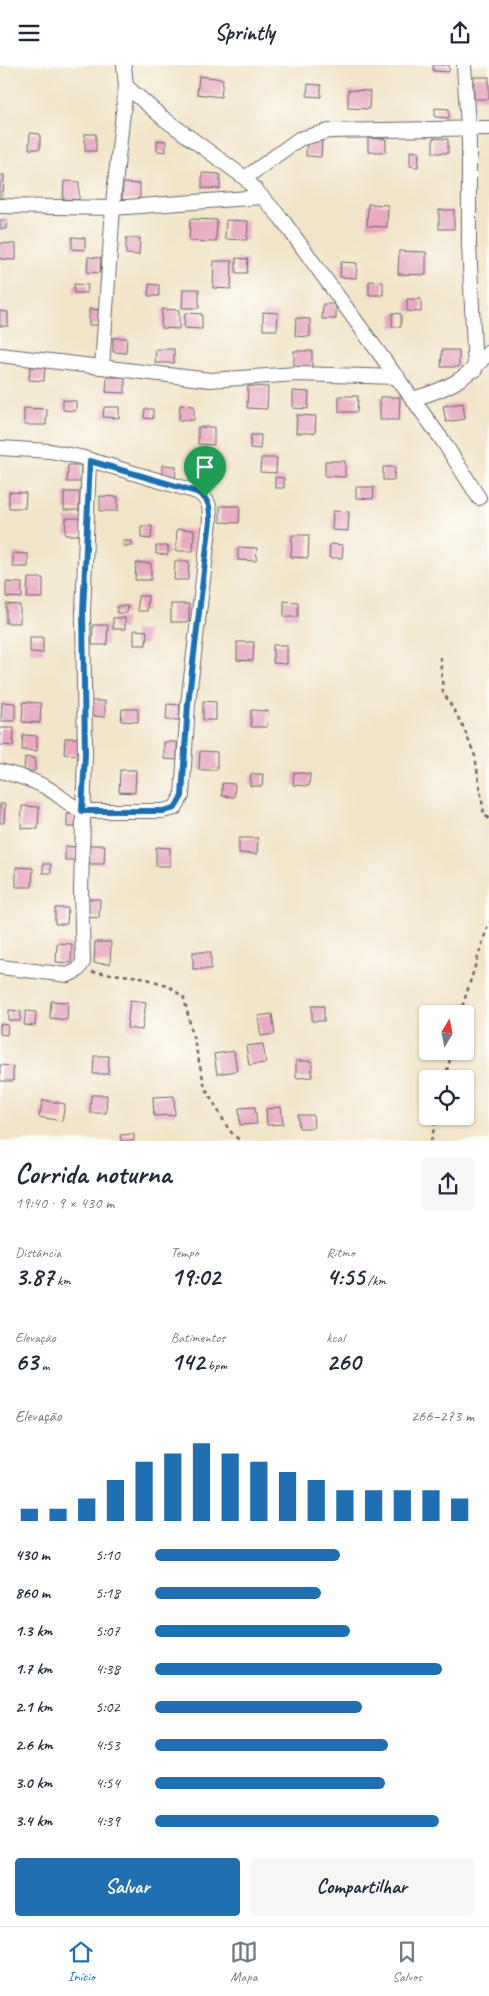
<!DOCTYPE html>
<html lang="pt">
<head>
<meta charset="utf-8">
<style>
	:root { --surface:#fff; --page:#f6f6f7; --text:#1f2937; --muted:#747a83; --line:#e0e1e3; --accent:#1f6fb2 }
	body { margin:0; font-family:Caveat,sans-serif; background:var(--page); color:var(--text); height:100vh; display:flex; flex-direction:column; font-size:19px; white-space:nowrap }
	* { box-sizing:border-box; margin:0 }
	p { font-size:16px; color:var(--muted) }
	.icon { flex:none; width:28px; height:28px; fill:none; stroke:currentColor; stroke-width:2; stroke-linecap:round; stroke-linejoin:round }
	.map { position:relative; height:1076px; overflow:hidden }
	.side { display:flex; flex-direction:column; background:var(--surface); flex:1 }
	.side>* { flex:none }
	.needle { width:32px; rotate:10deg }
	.buttons { position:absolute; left:419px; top:940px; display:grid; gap:10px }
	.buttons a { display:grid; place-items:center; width:55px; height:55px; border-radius:5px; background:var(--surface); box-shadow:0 1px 4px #0004; font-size:25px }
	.pin { position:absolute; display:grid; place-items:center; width:42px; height:42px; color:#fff; margin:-51px -21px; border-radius:50% 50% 50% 0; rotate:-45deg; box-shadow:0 0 5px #0007 }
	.pin .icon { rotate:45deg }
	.round { display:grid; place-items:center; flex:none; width:52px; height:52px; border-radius:5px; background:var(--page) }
	.headline { display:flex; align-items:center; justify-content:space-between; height:85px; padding:0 15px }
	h1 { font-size:28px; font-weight:600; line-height:38px }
	.metrics { display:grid; grid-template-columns:repeat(3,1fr); gap:8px; height:85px; padding:5px 15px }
	.metrics div { display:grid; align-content:center }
	.metrics b { font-size:25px; font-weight:600 }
	.metrics small { font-size:14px; font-weight:400 }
	.metrics p { font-size:14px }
	.chart { height:140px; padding:10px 15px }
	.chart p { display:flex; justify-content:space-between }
	.chart svg { width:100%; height:90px; margin-top:5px; stroke:var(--accent); stroke-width:6 }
	.primary-button { display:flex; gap:10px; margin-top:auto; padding:10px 15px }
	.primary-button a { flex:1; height:58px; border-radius:5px; background:var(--accent); color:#fff; font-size:20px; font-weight:600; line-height:58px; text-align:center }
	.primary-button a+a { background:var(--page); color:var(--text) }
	ul { padding:0 15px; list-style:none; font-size:16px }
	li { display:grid; grid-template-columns:80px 60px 1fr; align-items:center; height:38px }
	li i { height:12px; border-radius:6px; background:var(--accent) }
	header { display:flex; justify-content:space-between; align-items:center; height:65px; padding:0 15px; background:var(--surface); font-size:22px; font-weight:600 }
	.tab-bar { display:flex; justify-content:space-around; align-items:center; height:70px; border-top:1px solid var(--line); background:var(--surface); font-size:14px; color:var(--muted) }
	.tab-bar a { display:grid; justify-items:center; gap:2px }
	.tab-bar .on { color:var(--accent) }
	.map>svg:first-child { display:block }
	.building { fill:#e8a9c1 }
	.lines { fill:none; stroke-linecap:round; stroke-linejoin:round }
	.minor-casing { stroke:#6b666c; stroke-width:16 }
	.path { stroke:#6b666c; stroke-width:2.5; stroke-dasharray:4 4; stroke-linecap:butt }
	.minor { stroke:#fff; stroke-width:14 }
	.route-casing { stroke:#fff; stroke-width:10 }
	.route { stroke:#1f6fb2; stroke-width:6 }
</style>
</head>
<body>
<header><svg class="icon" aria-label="menu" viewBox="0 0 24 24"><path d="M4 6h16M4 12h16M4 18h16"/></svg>Sprintly<svg class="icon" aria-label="share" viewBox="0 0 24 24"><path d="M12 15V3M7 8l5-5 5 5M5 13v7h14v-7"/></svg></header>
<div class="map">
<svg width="489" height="1076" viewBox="0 0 489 1076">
	<rect width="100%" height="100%" fill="#fdfcf7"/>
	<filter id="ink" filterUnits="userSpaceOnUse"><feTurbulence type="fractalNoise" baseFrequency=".02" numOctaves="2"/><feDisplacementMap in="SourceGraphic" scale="10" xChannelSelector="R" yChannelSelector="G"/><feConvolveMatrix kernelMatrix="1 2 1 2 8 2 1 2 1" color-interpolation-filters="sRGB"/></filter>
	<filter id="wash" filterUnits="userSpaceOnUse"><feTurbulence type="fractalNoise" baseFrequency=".0096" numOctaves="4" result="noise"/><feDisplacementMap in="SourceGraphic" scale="20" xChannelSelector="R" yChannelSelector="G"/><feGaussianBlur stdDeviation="1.12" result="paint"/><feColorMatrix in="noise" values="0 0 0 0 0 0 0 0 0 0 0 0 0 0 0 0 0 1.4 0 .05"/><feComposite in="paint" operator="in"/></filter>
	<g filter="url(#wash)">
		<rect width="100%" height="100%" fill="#f2e4c8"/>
		<g id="blocks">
			<g class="building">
				<polygon points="433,0 449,0 449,7 433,6"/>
				<polygon points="199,11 223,14 221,32 197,29"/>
				<rect x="474" y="12" width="15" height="22"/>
				<polygon points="308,19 321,20 321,32 307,31"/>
				<polygon points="348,25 370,26 369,44 348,43"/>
				<polygon points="435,43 449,44 449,53 435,52"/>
				<polygon points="30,68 40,69 40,84 29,84"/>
				<rect x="85" y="69" width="11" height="17"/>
				<polygon points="368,73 386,74 386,87 368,87"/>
				<polygon points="433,73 448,74 448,88 433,88"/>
				<polygon points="307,74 322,75 321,92 306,91"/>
				<polygon points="157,75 166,76 166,87 157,86"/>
				<polygon points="410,86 419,87 418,102 410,101"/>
				<polygon points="202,108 220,109 220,124 202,123"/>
				<polygon points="0,110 4,110 3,133 0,133"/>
				<polygon points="64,116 79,117 79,135 63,134"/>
				<polygon points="123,118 140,119 140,135 122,135"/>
				<polygon points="368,139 388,140 387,162 367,161"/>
				<rect x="439" y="145" width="15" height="19"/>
				<polygon points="190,154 217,155 216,177 189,176"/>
				<polygon points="0,155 7,155 6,164 0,164"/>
				<polygon points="226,155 248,156 247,175 225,174"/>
				<polygon points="72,172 85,173 85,185 72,184"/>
				<polygon points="126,173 140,173 139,190 126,189"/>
				<polygon points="0,178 16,179 16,195 0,194"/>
				<polygon points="399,186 426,187 426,210 398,209"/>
				<polygon points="88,192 101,193 100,208 87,207"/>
				<polygon points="236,193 248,194 247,208 236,208"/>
				<polygon points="214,196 232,196 231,224 213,223"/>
				<polygon points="341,197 357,198 356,213 340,212"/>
				<polygon points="369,216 383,217 383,230 369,230"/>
				<polygon points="74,219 88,220 87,228 74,228"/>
				<polygon points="149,219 159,220 159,231 148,231"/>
				<polygon points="183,224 199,224 199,243 182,243"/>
				<polygon points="407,234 421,234 421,247 407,246"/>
				<polygon points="323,239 336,239 336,254 322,254"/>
				<polygon points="89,244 102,245 101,260 89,260"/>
				<polygon points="162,244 179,245 179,264 161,263"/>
				<polygon points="0,246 8,247 8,261 0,261"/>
				<polygon points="263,247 278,248 277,265 263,265"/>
				<polygon points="185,248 202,249 202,264 184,263"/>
				<polygon points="392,248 401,249 401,262 392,262"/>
				<polygon points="296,253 310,254 310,272 295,271"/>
				<polygon points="113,273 127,273 126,288 113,287"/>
				<polygon points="156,284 174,284 174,298 155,298"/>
				<polygon points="442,285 459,285 459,302 441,302"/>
				<rect x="294" y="286" width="18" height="19"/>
				<polygon points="30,302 45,302 44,316 29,315"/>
				<polygon points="107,312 125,312 125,328 106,327"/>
				<polygon points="248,321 268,322 267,344 247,343"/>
				<polygon points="293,326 309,327 308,344 293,343"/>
				<polygon points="339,331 358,331 357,347 339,347"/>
				<polygon points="380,332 400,332 399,355 380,355"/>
				<polygon points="63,335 76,336 76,346 63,345"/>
				<polygon points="463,338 465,354 446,357 443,341"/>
				<polygon points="180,340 194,341 194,355 179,355"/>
				<polygon points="104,342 119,342 119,353 103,352"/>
				<polygon points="24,343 47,344 46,360 24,360"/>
				<polygon points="145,344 153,344 153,354 144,353"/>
				<polygon points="297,350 316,351 315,368 296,368"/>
				<polygon points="198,362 214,362 214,380 198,379"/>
				<polygon points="251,370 261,370 260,384 250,383"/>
				<polygon points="261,393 277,393 276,408 260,407"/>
				<polygon points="325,396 345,396 345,412 325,411"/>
				<polygon points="68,400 81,400 81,417 67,417"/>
				<polygon points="162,400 176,401 175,415 162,414"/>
				<polygon points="383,402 395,402 394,415 383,415"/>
				<polygon points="275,412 284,413 284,423 275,423"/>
				<polygon points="356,422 374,422 373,434 356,433"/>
				<polygon points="9,427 26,428 25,443 9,443"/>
				<rect x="64" y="427" width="15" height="18"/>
				<polygon points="100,431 118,432 118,446 100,446"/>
				<polygon points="220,441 240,441 239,458 220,457"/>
				<polygon points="333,446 349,447 348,466 332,465"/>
				<polygon points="66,453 81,453 81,470 65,470"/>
				<polygon points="141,461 152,461 151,474 141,473"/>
				<polygon points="177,464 194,465 193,486 176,486"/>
				<polygon points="292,470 309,470 308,493 291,492"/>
				<rect x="123" y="476" width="9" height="5"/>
				<polygon points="330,479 343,480 342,493 329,493"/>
				<polygon points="156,481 168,481 168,490 156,489"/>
				<polygon points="238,482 257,483 256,496 238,495"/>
				<polygon points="13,488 28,489 28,502 13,502"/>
				<polygon points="175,496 189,496 188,515 174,515"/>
				<polygon points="136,498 151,498 151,515 135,515"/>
				<polygon points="28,513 43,513 43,533 27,533"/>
				<polygon points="6,517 22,518 22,533 6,532"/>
				<polygon points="138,531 148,531 147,546 138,546"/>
				<polygon points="284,536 298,537 298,552 284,552"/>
				<polygon points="6,539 20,540 20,558 6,558"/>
				<rect x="171" y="539" width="18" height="18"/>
				<polygon points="117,541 128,541 127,548 117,548"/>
				<rect x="113" y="553" width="12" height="11"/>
				<polygon points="93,560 108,560 107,580 92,580"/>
				<polygon points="134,565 147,566 146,580 134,580"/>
				<polygon points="30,572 43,572 43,588 30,587"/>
				<polygon points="237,577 254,577 253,596 237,595"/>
				<polygon points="273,580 287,580 287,599 273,598"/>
				<polygon points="91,636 105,636 105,652 91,651"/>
				<polygon points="203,636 216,637 216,655 203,655"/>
				<polygon points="2,637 15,638 15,656 1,656"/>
				<polygon points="23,637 41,638 40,658 22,657"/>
				<polygon points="167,639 180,640 179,655 166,655"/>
				<polygon points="122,644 138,644 138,657 121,656"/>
				<polygon points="251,645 268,646 267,662 251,662"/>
				<polygon points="0,663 14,663 13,681 0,680"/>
				<polygon points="23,670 37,671 37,686 22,685"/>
				<polygon points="65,673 79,673 79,690 64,689"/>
				<polygon points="164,677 177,677 177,695 164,694"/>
				<polygon points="200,686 217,687 217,705 199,705"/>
				<polygon points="25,692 35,693 35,706 24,706"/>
				<polygon points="120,705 136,705 135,728 119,727"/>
				<polygon points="294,707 310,709 309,721 293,720"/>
				<polygon points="251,709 263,709 262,721 250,721"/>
				<polygon points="222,718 235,719 234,732 222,731"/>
				<polygon points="0,739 5,739 4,758 0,758"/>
				<polygon points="22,741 39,742 38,764 21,763"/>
				<polygon points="67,749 79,749 78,762 67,762"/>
				<polygon points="239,773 258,773 257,789 239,788"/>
				<polygon points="85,780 105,780 104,799 85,799"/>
				<polygon points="65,781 76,782 75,795 65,795"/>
				<polygon points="156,782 170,783 170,801 156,801"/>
				<rect x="43" y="799" width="8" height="9"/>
				<polygon points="16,802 33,803 32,822 16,822"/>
				<polygon points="84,834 100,834 99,853 84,852"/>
				<polygon points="55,843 68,843 67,859 55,859"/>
				<polygon points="95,877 111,877 110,899 94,898"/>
				<polygon points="57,878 72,879 71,898 56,897"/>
				<rect x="193" y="887" width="18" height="17"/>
				<polygon points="130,935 146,937 142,965 127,963"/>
				<polygon points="51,936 68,937 67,955 50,953"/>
				<rect x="312" y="941" width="12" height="15"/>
				<polygon points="9,945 21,946 20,956 9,956"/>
				<polygon points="26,946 36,947 35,961 24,960"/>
				<polygon points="272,949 275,969 261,971 258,951"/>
				<polygon points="0,959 8,960 7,970 0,969"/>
				<polygon points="263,979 266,998 249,1000 246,981"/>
				<polygon points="234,986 237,1006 217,1009 214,989"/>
				<polygon points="94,991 109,991 108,1009 93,1009"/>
				<polygon points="296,996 312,996 312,1012 296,1013"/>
				<polygon points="0,1000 13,1001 13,1016 0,1016"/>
				<polygon points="91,1030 107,1030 106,1048 90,1048"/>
				<polygon points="174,1031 175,1050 154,1051 153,1032"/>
				<polygon points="43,1035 65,1039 62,1056 39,1052"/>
				<polygon points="255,1042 257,1059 240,1060 239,1043"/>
				<polygon points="281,1042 283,1059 267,1060 266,1044"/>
				<polygon points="298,1050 313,1050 314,1063 299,1063"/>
				<polygon points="134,1069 134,1076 121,1076 120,1070"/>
			</g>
		</g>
	</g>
	<g filter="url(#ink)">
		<use href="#blocks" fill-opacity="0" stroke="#6b666c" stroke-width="1"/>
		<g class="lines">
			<g class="minor-casing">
				<g id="minor">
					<polyline points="464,0 469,77 469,179 475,305"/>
					<polyline points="126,21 163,53 245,113 281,153 443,376 479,433"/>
					<polyline points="245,113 299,74 329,66 489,63"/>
					<polyline points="0,141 113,143 262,132"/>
					<polyline points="0,290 210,315 297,309 398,312"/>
					<polyline points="102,302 114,128 126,21 124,0"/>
					<path d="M413,334C447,324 466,315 489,287"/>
					<path d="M0,383L50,386L80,392L197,427C210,435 210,442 210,456L188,639L182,731L175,743L163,746H83C69,741 61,731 49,724C34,715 16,710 0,706"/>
					<polyline points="0,902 68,910 78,905 83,897 81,825 85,689 83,547 89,395"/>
				</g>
			</g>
			<g class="path">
				<polyline points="440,592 443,627 462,659 475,691 484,749 489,754"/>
				<polyline points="92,907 141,912 169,921 184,933 205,1022 229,1065 240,1076"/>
				<polyline points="460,949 489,857"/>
				<polyline points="445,1014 452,986"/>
				<polyline points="431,1076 437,1051"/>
			</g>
			<use href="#minor" class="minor"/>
		</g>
	</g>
	<g class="lines" filter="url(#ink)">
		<g class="route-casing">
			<path id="route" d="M90,396L197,427C210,435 210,442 210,456L188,639L182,731L175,743L163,746H82L85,689L83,547Z"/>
		</g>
		<use href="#route" class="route"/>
	</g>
</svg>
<div class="buttons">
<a><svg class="needle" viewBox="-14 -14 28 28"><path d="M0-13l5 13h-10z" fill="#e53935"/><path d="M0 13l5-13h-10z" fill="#747a83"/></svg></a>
<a><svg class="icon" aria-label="locate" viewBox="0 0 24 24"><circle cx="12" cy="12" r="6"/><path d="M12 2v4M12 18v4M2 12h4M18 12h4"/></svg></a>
</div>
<div class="pin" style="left:205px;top:432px;background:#1e9e55"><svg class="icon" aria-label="arrive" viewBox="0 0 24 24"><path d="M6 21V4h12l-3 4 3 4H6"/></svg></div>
</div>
<section class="side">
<div class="headline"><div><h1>Corrida noturna</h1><p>19:40 · 9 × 430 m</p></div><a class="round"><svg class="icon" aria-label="share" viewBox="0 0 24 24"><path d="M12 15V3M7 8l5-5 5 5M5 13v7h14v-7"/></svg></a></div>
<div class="metrics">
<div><p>Distância</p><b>3.87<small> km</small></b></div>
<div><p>Tempo</p><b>19:02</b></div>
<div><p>Ritmo</p><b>4:55<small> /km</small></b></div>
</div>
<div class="metrics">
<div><p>Elevação</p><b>63<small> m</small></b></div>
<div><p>Batimentos</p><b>142<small> bpm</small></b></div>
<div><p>kcal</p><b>260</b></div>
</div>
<div class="chart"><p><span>Elevação</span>266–273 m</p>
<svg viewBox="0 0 160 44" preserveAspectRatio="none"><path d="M5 44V38M15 44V38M25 44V33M35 44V24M45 44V15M55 44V11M65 44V6M75 44V11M85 44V15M95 44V20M105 44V24M115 44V29M125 44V29M135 44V29M145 44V29M155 44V33"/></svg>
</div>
<ul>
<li><b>430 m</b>5:10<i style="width:58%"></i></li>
<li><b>860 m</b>5:18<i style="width:52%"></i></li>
<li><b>1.3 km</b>5:07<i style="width:61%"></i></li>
<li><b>1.7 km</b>4:38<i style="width:90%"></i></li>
<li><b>2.1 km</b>5:02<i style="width:65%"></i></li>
<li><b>2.6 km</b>4:53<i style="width:73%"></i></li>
<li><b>3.0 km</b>4:54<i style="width:72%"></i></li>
<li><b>3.4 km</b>4:39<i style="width:89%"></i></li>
</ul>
<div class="primary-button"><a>Salvar</a><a>Compartilhar</a></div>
</section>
<nav class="tab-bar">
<a class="on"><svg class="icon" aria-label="home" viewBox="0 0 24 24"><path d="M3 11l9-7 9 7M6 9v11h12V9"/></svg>Início</a>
<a><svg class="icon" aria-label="map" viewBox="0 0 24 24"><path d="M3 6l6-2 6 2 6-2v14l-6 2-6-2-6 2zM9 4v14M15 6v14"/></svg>Mapa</a>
<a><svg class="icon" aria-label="saved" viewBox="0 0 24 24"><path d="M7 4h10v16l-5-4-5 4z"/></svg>Salvos</a>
</nav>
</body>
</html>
